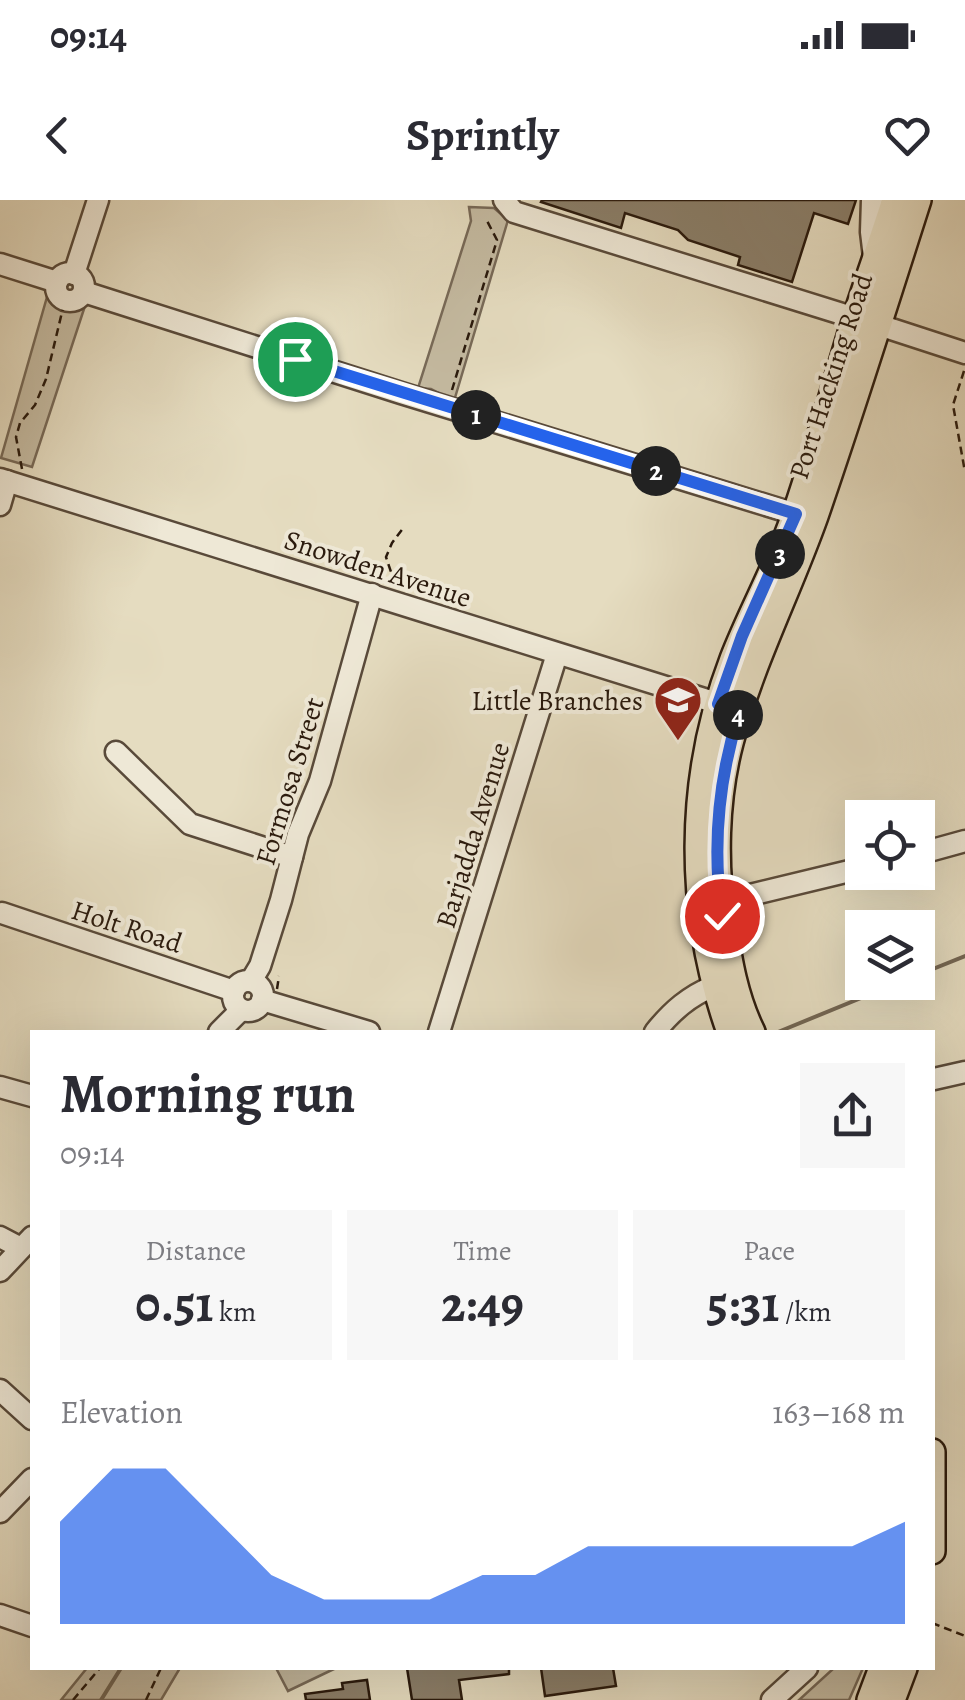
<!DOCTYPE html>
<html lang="en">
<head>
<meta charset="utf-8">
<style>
	:root { --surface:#fff; --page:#f7f7f7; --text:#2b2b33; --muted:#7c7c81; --accent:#2563eb }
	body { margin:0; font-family:Alegreya,serif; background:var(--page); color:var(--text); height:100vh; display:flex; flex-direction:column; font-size:38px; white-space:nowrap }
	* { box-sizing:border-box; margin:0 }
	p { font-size:32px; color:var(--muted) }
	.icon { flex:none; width:55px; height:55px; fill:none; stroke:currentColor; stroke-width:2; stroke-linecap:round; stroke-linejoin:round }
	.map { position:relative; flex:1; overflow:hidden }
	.panel { position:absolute; left:30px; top:830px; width:905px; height:640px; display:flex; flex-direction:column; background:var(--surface); border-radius:0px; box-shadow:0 10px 40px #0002 }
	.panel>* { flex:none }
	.buttons { position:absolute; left:845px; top:600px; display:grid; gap:20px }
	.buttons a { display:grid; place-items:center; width:90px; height:90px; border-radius:0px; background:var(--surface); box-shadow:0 10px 40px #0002; font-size:50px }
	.pin { position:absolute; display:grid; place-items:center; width:85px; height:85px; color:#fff; margin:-42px; border:5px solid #fff; border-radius:50%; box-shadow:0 2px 10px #0007 }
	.km { position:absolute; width:50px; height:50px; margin:-25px; border-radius:50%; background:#222; color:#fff; font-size:28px; line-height:50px; text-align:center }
	.round { display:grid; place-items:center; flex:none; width:105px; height:105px; border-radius:0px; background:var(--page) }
	.overview { display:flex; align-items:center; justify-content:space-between; height:170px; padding:0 30px }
	h1 { font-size:55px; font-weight:700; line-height:75px }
	.figures { display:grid; grid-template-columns:repeat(3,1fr); gap:15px; height:170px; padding:10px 30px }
	.figures div { display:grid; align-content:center; border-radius:0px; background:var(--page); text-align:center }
	.figures b { font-size:50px; font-weight:700 }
	.figures small { font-size:28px; font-weight:400 }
	.figures p { font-size:28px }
	.chart { height:280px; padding:20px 30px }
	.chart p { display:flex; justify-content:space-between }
	.chart svg { width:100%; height:180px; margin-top:10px; fill:var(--accent); opacity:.7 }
	.status { display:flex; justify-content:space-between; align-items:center; height:70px; padding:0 50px; background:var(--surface); direction:ltr }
	.status svg { height:28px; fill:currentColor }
	header { display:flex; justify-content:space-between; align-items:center; height:130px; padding:0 30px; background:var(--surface); font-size:45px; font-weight:700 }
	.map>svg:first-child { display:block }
	.green { fill:#c5bba2; stroke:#786a58; stroke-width:2.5 }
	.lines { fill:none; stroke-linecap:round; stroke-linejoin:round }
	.stream { stroke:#746754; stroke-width:4 }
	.building { fill:#8b7f6a; stroke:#2a1a0d; stroke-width:2.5 }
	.minor-casing { stroke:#594a3a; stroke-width:25 }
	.major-casing { stroke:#2a1a0d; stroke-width:30 }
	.path { stroke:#2a1a0d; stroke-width:2.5; stroke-dasharray:8 5; stroke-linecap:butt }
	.minor { stroke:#eee8d6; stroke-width:20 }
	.major { stroke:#e5dcc0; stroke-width:25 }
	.route-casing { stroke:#fff; stroke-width:20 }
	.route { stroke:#2563eb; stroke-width:12 }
	.labels { text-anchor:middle; stroke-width:8; stroke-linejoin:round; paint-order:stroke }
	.street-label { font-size:28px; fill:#2a1a0d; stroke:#eee8d6 }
	.poi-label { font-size:28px; fill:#2a1a0d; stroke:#eee8d6; text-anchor:end }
</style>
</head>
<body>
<div class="status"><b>09:14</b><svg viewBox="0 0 49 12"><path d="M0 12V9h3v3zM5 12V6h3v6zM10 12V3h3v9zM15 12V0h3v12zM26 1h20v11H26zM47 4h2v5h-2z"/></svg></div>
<header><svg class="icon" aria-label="back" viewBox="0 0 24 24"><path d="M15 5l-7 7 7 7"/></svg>Sprintly<svg class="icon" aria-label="heart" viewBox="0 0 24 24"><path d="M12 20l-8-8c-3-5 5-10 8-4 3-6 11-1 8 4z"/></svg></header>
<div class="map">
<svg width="965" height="1500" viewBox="0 0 965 1500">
	<rect width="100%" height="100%" fill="#e5dcc0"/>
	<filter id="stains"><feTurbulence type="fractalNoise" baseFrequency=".002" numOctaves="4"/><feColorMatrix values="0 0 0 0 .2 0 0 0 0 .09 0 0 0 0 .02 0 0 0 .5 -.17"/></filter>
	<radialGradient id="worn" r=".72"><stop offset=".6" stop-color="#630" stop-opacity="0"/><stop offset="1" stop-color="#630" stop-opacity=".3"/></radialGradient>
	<g class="green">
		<polygon points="469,7 494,8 508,20 454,201 431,189 418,188 471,21"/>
		<path d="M47,97C56,109 69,111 84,109L32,267L1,258Z"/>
		<polygon points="87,1468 180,1468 161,1500 61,1500"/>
		<polygon points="276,1468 336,1468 288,1491"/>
		<polygon points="834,1468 863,1468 849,1500 799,1500"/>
	</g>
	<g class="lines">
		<g class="stream">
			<polyline points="918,775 965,756"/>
			<polyline points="778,832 900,782"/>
			<polyline points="101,1500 121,1468"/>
		</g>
	</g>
	<g class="building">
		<polygon points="542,0 856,0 848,24 814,13 792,82 738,65 740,57 688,40 678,30 625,13 621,28 541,2"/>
		<polygon points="407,1468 509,1468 509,1474 459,1480 462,1500 412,1500"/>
		<polygon points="541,1468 613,1468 616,1486 545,1496"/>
		<polygon points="367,1480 370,1500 306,1500 305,1494 343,1489 342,1483"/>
	</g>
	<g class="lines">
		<g class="minor-casing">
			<g id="minor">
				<polyline points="504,0 514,12 855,118"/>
				<polyline points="872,0 871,32 874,57"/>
				<polyline points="0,64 57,82"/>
				<circle cx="70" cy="87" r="14"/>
				<polyline points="74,74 98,0"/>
				<polyline points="84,92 401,193 795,314"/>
				<polyline points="879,125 965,153"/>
				<polyline points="0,279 733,508"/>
				<polyline points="0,305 7,281"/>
				<polyline points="116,552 190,624 292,657"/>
				<polyline points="918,654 965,641"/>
				<polyline points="708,699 746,696 862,668"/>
				<polyline points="2,713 234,791"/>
				<polyline points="251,781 260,766 281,700 298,634 320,581 372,394"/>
				<circle cx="248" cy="796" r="15"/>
				<polyline points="262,800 369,832"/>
				<polyline points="219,832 241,810"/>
				<polyline points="439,832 557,454"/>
				<path d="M655,832C672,811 689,796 714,786"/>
				<polyline points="934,879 965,872"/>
				<polyline points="0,887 32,896"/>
				<polyline points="0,1037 21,1048"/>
				<polyline points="0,1071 32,1037"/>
				<polyline points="0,1190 32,1219"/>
				<polyline points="0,1312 32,1279"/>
				<polyline points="0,1415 32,1426"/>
				<polyline points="772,1500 807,1468"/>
			</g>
		</g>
		<g class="major-casing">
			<g id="major">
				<path d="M730,832C687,712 687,579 733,459C752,410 779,363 796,312C817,250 835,186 854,123C867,82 882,41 895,0"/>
				<path d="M752,832C735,798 729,761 723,723C714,665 715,600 730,543C750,465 788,392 815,316C851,212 884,106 918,0"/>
				<polyline points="932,1252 932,1351"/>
				<polyline points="870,1500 882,1468"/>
				<polyline points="892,1500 904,1468"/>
			</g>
		</g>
		<g class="path">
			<polyline points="964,171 953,205 965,272"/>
			<polyline points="452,190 497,40 486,19"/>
			<polyline points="22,269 16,237 20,223 35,205 46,179 63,108 66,101"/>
			<polyline points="395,384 386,357 392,343 404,327"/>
			<polyline points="277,789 279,776"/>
			<polyline points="932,1423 965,1436"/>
			<polyline points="73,1500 100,1468"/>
			<polyline points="146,1500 161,1468"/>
		</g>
		<use href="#minor" class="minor"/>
		<use href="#major" class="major"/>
	</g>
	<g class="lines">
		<g class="route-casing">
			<path id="route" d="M295,159L796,314L742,436L718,504L740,510C719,576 712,647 722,716"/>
		</g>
		<use href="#route" class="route"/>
	</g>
	<defs>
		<g id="school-pin" transform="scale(2.5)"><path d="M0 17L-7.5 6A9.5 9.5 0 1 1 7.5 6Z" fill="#8f2418" stroke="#eee8d6"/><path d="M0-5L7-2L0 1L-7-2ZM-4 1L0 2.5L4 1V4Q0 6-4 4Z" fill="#fff"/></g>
	</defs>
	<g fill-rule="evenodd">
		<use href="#school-pin" x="678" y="500"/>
	</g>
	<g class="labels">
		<g class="street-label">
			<text transform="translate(830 176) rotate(-72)" y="10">Port Hacking Road</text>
			<text transform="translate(378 368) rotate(18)" y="10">Snowden Avenue</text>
			<text transform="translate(289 581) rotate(-73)" y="10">Formosa Street</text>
			<text transform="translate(472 635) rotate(-73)" y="10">Barjadda Avenue</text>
			<text transform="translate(127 726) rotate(18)" y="10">Holt Road</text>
		</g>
		<g class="poi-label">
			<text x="643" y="510">Little Branches</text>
		</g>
	</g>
	<rect width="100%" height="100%" filter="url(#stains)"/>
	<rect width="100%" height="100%" fill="url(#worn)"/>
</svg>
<div class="buttons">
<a><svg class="icon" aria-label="locate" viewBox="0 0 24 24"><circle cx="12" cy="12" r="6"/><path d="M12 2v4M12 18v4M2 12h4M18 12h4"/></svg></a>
<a><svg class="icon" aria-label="layers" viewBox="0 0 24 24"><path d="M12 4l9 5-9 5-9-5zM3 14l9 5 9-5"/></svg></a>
</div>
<div class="pin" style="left:295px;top:159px;background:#1e9e55"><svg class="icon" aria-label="arrive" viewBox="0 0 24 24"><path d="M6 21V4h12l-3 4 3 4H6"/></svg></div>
<div class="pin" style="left:722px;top:716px;background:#d93025"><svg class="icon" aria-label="check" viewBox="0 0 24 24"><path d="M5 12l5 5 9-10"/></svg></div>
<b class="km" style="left:476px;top:215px">1</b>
<b class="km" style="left:656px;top:271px">2</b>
<b class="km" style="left:780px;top:354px">3</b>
<b class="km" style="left:738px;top:515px">4</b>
<section class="panel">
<div class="overview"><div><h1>Morning run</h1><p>09:14</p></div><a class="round"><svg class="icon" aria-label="share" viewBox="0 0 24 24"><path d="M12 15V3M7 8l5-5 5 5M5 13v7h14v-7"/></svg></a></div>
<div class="figures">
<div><p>Distance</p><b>0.51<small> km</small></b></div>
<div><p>Time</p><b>2:49</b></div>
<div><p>Pace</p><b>5:31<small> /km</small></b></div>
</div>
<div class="chart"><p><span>Elevation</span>163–168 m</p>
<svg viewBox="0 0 160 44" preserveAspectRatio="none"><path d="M0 44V19L10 6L20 6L30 19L40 32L50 38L60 38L70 38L80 32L90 32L100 25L110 25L120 25L130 25L140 25L150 25L160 19V44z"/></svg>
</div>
</section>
</div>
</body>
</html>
